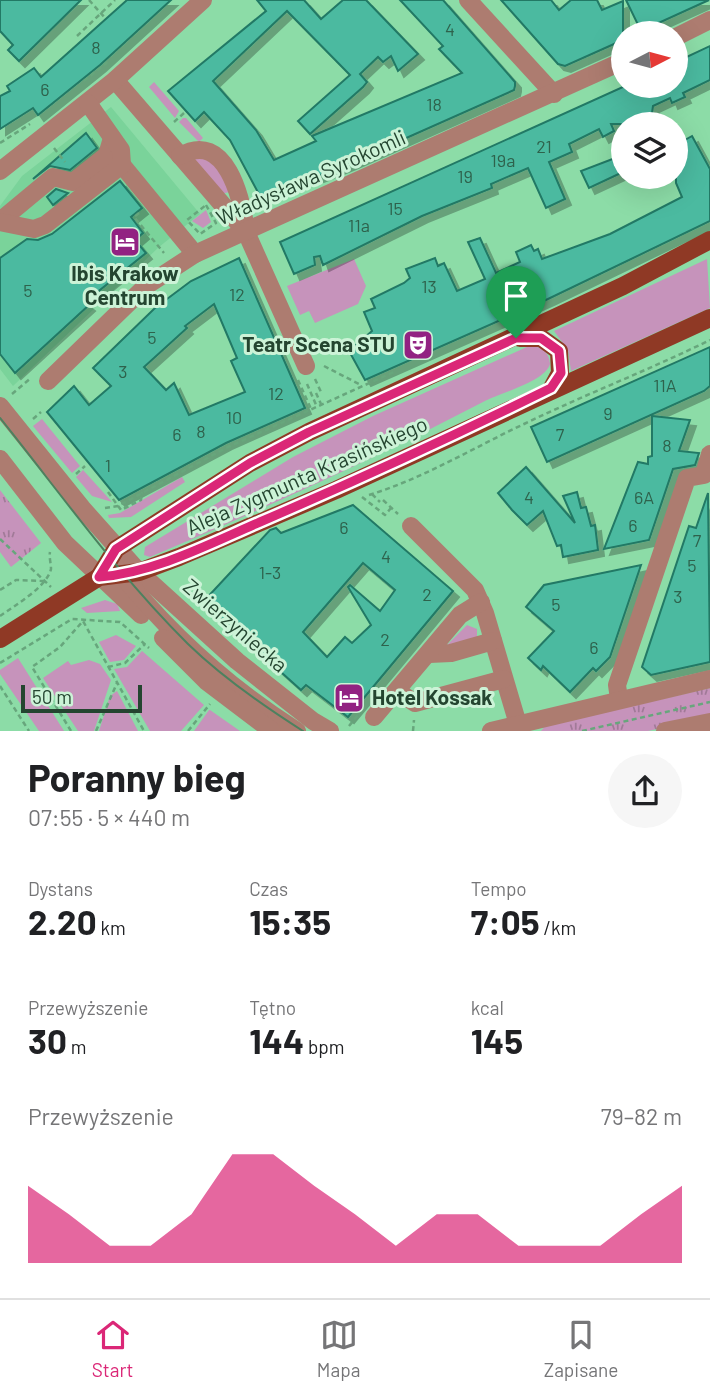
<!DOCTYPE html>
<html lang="pl">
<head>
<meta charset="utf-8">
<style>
	:root { --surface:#fff; --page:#f6f6f6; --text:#202124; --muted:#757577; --line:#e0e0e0; --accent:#db2777 }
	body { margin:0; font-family:Barlow,sans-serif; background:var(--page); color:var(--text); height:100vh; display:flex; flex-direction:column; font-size:26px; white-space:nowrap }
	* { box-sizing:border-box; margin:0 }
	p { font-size:23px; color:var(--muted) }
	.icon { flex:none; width:38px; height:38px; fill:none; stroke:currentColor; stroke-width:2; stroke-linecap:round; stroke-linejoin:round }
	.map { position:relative; height:731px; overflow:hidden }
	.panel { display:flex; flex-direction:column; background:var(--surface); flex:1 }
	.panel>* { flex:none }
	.needle { width:46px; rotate:84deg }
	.tools { position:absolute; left:611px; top:21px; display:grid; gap:14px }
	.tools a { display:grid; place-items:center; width:77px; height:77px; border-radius:50%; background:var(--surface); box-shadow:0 7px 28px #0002; font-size:35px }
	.scale { position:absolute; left:21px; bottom:18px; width:121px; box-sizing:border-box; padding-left:7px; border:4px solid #244530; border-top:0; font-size:19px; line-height:24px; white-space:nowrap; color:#244530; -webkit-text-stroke:5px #ccf3d7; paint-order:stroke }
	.pin { position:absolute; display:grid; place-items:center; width:60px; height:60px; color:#fff; margin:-72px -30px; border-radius:50% 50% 50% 0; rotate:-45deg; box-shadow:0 0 7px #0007 }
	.pin .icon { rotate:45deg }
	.round { display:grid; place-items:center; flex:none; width:74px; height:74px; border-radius:37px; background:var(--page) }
	.headline { display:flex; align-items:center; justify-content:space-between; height:119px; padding:0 28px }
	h1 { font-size:38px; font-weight:700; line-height:52px }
	.stats { display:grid; grid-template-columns:repeat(3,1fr); gap:10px; height:119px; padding:7px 28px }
	.stats div { display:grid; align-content:center }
	.stats b { font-size:35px; font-weight:700 }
	.stats small { font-size:19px; font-weight:400 }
	.stats p { font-size:19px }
	.chart { height:196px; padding:14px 28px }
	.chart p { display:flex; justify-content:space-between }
	.chart svg { width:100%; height:126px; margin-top:7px; fill:var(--accent); opacity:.7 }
	.tab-bar { display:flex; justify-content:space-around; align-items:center; height:98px; border-top:2px solid var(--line); background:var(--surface); font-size:19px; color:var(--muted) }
	.tab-bar a { display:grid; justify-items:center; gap:4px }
	.tab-bar .active { color:var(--accent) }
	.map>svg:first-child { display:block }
	.built { fill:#7ad39a }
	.green { fill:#c693bb }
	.park { fill:url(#park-tufts) }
	.building { fill:#4cbaa0; stroke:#217965; stroke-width:2; fill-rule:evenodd; filter:url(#shadow) }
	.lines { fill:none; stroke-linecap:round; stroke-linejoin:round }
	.path { stroke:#67a67c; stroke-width:2.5; stroke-dasharray:5 3.5; stroke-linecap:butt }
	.minor { stroke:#ad7c70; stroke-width:18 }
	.major { stroke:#8f3925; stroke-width:18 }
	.tram { stroke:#4d815f; stroke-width:2 }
	.route-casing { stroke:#fff; stroke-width:14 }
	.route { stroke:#db2777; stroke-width:9 }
	.labels { text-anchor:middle; stroke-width:6; stroke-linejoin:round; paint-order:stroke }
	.number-label { font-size:18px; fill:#2e624c }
	.street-label { font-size:21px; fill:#244530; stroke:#ccf3d7 }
	.poi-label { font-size:21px; font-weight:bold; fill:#244530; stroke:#ccf3d7 }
</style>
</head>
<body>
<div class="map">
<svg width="710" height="731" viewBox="0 0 710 731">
	<defs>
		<pattern id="park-tufts" width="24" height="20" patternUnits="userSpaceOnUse" patternTransform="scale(1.75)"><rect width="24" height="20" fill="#c693bb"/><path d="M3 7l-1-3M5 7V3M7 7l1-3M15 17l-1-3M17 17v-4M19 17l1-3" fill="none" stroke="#a17a98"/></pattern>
		<filter id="shadow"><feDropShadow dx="6" dy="6" stdDeviation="0" flood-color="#0004"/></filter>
	</defs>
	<rect width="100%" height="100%" fill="#8cdca7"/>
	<polygon class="built" points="111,107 200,214 159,247 13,386 0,369 0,206 22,176"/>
	<g class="green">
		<polygon points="154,82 179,111 175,118 149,87"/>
		<polygon points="183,118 186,118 203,138 199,142 179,122"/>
		<polygon points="195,156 214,158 229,192 222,194 195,160"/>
		<polygon points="206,210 211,222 203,228 192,221"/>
		<polygon points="354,259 366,286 358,304 315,323 309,311 300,315 287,286"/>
		<polygon points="707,259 710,308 571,371 568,350 554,331"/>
		<path d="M527,347C540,345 549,351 550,364C545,382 499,393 483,402C374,459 263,509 150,557L144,555L145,547L293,457L373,416Z"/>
		<polygon points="42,419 80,466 72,473 33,426"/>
		<polygon points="83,470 112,502 92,496 76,477"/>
		<polygon points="182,477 185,482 131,517 109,518 108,515 120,513"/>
		<polygon points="105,600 117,604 120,611 87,613 81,608"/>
		<polygon points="467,625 477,629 477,639 445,647"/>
		<polygon points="116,635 136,646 124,660 110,662 99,642"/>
		<polygon points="142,651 204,705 181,731 150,731 114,669 127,667"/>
		<polygon points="18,658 64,731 39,731 0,674 0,670"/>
		<polygon points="89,660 100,664 111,680 94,731 78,731 43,678 68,661 71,665"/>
		<polygon points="117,691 138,731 99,731 110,696"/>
		<polygon points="209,710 210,710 240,731 194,731"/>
	</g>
	<g class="park">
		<polygon points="0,490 41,543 11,567 0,552"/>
		<polygon points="710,688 710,717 648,731 541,731 545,726"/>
	</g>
	<g class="building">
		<polygon points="0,0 81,0 19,61 8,50 13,45 0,31"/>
		<polygon points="127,0 171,0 100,65 38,115 33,108 0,129 0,96 10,91 7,86 34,68 41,77"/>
		<polygon points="257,0 304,0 321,19 343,0 366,0 418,54 398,71 391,56 383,62 378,57 360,74 367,82 363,87 310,134 298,121 350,75 287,11 213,81 256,130 274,160 316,141 312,136 462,73 439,49 443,46 400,0 443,0 515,82 515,86 514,90 350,163 318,176 317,173 261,198 230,140 204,112 195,121 168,91 266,11"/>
		<polygon points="501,0 551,0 559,10 571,0 597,0 602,10 623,1 623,40 565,66 558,64"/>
		<polygon points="626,0 709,0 641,31"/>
		<polygon points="710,46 710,80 683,93 685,97 672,103 670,98 653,106 652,113 644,117 647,124 611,124 614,131 603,137 599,129 569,144 572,152 549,162 565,199 546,208 528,168 491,184 492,188 422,216 323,265 320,256 314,257 315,265 294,274 280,242 625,86 676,86 676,62"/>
		<polygon points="86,133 97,148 70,170 50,166 33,179"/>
		<polygon points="692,136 710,169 710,221 548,299 365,380 349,351 372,331 364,312 375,308 371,299 404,283 410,278 406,269 435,258 438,266 444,263 457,291 485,279 468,242 480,238 496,273 520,262 516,252 531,245 534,251 538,249 542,259 610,234 682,197 676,183 676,145"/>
		<polygon points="623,155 623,172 589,188 581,171"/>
		<polygon points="120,181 142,208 131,217 143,233 135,240 146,253 85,302 89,305 15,373 0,354 0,258 27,239 38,240 52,234"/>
		<polygon points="56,189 68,193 53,205 47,197"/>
		<path d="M239,258L305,408L226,443L119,500L47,412L74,386L89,405L111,386L93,368L155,308L191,281ZM214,304L237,358L231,361L245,392L189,415L174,383L166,390L144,367L187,328L185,326Z"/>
		<polygon points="710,347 710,386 704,391 547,462 531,427"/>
		<polygon points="652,416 690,420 679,451 699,453 695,465 673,469 649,540 604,549 638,462 648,464 648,457 652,456"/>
		<polygon points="526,467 575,523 563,496 577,492 581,508 586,507 591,526 595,525 598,550 563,557 561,545 557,546 543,511 527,525 512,510 498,493"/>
		<polygon points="708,493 710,662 651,675 642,667 689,526 696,528"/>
		<path d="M353,505L453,591L348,717L306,685L301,690L203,602L270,530L276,528L281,533ZM363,563L395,590L380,611L350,585L348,587L371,625L352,643L345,637L327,657L303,632Z"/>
		<polygon points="641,565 610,657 596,671 593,668 570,692 543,666 541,670 528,658 554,631 526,607 544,585"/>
	</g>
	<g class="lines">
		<g class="path">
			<polyline points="89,0 106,19"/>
			<polyline points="649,33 663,27"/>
			<polyline points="77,36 115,0"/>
			<polyline points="84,81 109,61"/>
			<polyline points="174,122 184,113"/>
			<polyline points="0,143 30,124"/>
			<polyline points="54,148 65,162"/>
			<polygon points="206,205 216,223 200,234 187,220"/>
			<polyline points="139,213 134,217 164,253"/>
			<polyline points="324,366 361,385"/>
			<polyline points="315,379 321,392"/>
			<polyline points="298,380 311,409"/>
			<polyline points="307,384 317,407"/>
			<polyline points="316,393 321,404"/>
			<polyline points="12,394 31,378"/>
			<polyline points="33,419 41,412"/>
			<polyline points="76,474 85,466"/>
			<polyline points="108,492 121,510 141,500 142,492"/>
			<polyline points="372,494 380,502"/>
			<path d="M369,495C424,478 473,448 524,424C586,394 649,370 710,340"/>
			<polyline points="362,497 385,515 391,508"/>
			<polyline points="383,500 398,514"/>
			<polyline points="105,508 118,506 228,447 396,371"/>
			<polyline points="0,539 51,587"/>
			<polyline points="0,590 16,580 43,581"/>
			<path d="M0,616C14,606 47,587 51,569C51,564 49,557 50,552"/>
			<polyline points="0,663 72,619 120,622 149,648"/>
			<polyline points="108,667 125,663 145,644"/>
			<polyline points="0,686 29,731"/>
			<polyline points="349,726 358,715"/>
			<polyline points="71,731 32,667 60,647 83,621 144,731"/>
			<polyline points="96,731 117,683"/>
			<polyline points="188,731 210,704"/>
			<polyline points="413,731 414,720"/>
			<polyline points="582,731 710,702"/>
		</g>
		<g class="minor">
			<polyline points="468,0 554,94"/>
			<polyline points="676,37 710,20"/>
			<polyline points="115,80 246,232 306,366"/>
			<path d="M180,156C226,129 242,199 246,232"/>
			<polyline points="122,165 195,254"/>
			<polyline points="0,171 115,80 203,0"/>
			<polyline points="0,221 53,177 73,182 107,155 112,138"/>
			<polyline points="0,222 34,229 45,225 122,165 121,150 88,103"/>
			<polyline points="48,381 146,286 195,254 623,61"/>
			<polyline points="0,406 82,508 139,572 237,661 313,721 330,731"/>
			<polyline points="0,459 65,543 141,615"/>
			<polyline points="411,526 475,590 485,613 520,731"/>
			<path d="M114,565C166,631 226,686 297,731"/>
			<polyline points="163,638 206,681 272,731"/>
			<polyline points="429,654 451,653 493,641"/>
			<polyline points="397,691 415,703 504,679"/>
			<polyline points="619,699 617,685 687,478 704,475 710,454"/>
			<polyline points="374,717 460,615 481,602"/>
			<polyline points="491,731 710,679"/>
			<polyline points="665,731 710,722"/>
		</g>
		<g class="major">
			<polyline points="520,338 541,338 559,351 560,373 552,388"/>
			<polyline points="99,577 116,549 250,463 309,432 623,286 710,240"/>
			<polyline points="0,639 99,577 139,572 179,557 336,490 710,318"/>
		</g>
		<path class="tram" d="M0,418C61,494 119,576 188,644C223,678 262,705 303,731"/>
	</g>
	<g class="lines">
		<g class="route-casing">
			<path id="route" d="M516,338H541L559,351L561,373L551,388C455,435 358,480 260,522C207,545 156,572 99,577L116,549L250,463L309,432Z"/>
		</g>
		<use href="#route" class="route"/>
	</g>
	<defs>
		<g id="hotel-square" transform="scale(1.575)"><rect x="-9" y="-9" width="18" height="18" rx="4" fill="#922282" stroke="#ccf3d7"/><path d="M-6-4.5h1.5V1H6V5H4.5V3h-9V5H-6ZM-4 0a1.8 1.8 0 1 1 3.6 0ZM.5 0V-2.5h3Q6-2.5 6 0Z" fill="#fff"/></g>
		<g id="theatre-square" transform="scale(1.575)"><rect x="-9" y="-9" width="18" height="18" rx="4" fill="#922282" stroke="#ccf3d7"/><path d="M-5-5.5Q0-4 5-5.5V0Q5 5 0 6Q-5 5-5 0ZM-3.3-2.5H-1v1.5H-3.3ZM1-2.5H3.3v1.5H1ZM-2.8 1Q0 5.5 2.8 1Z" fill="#fff"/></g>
	</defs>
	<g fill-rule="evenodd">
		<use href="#hotel-square" x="125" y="242"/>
		<use href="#theatre-square" x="418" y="345"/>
		<use href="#hotel-square" x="349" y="698"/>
	</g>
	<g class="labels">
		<g class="number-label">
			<text x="450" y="36">4</text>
			<text x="96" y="54">8</text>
			<text x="45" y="96">6</text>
			<text x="434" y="111">18</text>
			<text x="544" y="153">21</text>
			<text x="503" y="167">19a</text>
			<text x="465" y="183">19</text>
			<text x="395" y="215">15</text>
			<text x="359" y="232">11a</text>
			<text x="429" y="293">13</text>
			<text x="28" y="297">5</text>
			<text x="237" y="301">12</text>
			<text x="152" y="344">5</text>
			<text x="123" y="378">3</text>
			<text x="665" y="392">11A</text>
			<text x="276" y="400">12</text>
			<text x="608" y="420">9</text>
			<text x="234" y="424">10</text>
			<text x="201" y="438">8</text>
			<text x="177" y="441">6</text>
			<text x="560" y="441">7</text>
			<text x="667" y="452">8</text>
			<text x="108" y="472">1</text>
			<text x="529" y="504">4</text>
			<text x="644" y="504">6A</text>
			<text x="633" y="532">6</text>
			<text x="344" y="534">6</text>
			<text x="697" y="547">7</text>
			<text x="386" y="563">4</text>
			<text x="692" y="572">5</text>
			<text x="270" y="579">1-3</text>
			<text x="427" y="601">2</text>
			<text x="678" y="603">3</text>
			<text x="556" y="611">5</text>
			<text x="385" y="646">2</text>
			<text x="594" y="654">6</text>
		</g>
		<g class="street-label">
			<text transform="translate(311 178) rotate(-24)" y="7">Władysława Syrokomli</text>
			<text transform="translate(307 476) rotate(-24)" y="7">Aleja Zygmunta Krasińskiego</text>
			<text transform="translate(235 626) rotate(41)" y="7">Zwierzyniecka</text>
		</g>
		<g class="poi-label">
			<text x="125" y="281">Ibis Krakow<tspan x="125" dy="24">Centrum</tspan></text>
			<text x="395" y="352" text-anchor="end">Teatr Scena STU</text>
			<text x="372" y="705" text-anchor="start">Hotel Kossak</text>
		</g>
	</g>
</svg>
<div class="tools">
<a><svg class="needle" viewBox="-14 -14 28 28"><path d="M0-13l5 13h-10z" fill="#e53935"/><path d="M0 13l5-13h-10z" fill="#757577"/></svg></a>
<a><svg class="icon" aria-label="layers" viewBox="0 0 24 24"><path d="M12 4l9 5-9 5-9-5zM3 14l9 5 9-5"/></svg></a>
</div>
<div class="scale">50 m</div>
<div class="pin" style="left:516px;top:338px;background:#1e9e55"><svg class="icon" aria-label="arrive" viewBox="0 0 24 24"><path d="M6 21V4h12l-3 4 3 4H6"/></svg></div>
</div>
<section class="panel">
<div class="headline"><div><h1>Poranny bieg</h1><p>07:55 · 5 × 440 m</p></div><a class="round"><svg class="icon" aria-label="share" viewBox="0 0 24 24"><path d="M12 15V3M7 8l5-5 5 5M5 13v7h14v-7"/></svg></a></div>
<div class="stats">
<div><p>Dystans</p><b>2.20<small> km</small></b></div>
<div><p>Czas</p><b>15:35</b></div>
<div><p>Tempo</p><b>7:05<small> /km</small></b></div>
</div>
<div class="stats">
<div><p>Przewyższenie</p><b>30<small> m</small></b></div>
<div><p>Tętno</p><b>144<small> bpm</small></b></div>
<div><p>kcal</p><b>145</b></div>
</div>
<div class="chart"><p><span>Przewyższenie</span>79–82 m</p>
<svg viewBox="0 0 160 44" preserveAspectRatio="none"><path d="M0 44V17L10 27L20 38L30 38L40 27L50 6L60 6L70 17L80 27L90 38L100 27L110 27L120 38L130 38L140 38L150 27L160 17V44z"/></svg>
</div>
</section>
<nav class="tab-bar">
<a class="active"><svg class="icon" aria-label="home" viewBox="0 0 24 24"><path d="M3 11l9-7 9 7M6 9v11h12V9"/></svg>Start</a>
<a><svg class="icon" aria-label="map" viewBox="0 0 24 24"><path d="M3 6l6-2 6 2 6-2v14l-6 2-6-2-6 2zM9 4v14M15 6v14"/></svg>Mapa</a>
<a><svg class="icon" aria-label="saved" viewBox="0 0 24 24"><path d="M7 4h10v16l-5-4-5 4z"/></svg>Zapisane</a>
</nav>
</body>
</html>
